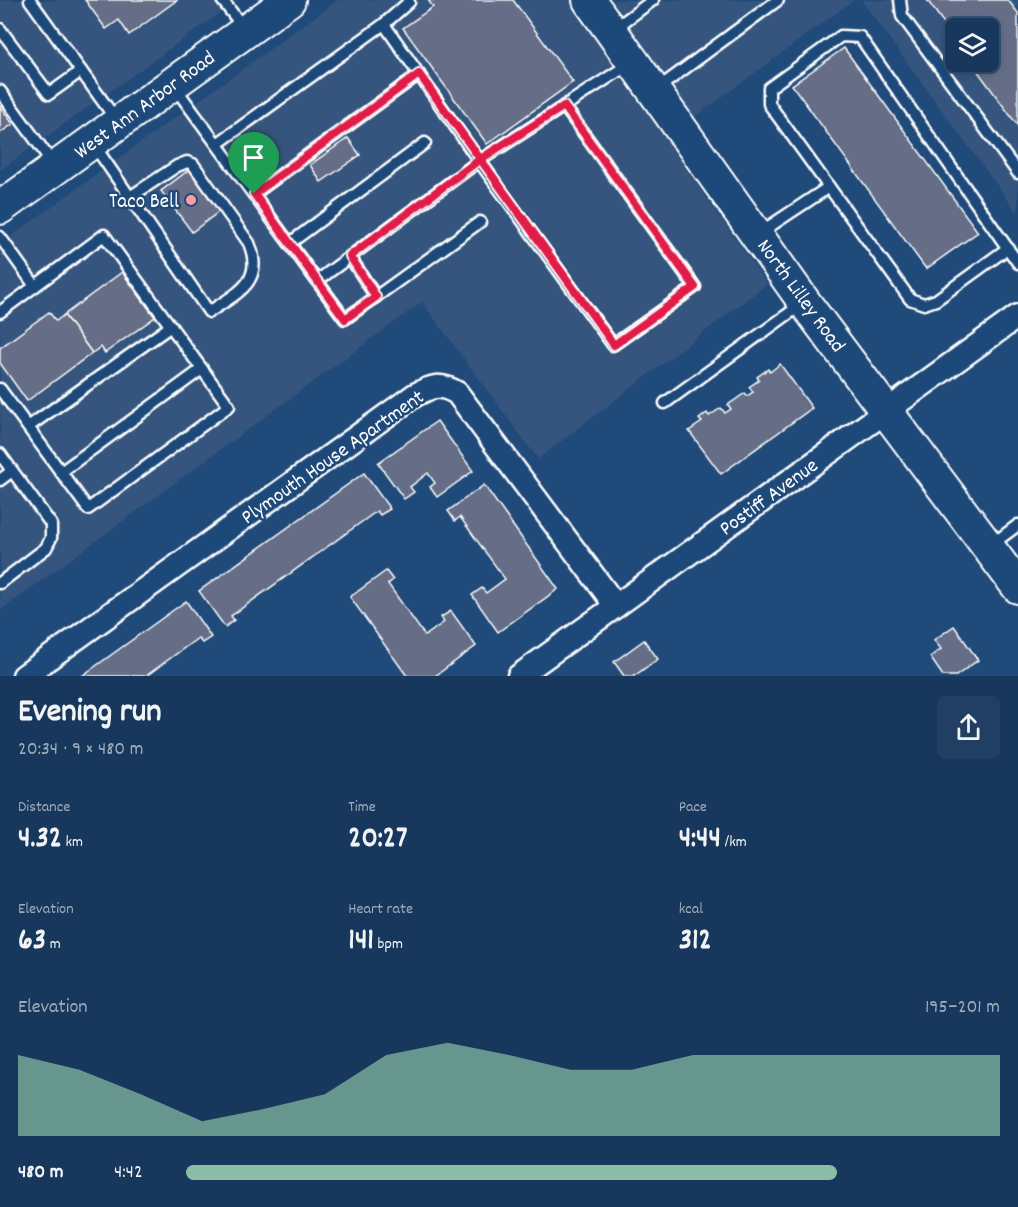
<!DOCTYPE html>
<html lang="en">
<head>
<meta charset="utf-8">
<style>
	:root { --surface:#17385c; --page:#203f62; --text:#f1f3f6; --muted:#9eacbb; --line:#365272; --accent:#8abfa5 }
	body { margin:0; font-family:Dekko,sans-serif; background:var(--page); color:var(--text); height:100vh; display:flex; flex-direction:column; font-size:22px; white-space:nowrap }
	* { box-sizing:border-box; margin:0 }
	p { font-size:20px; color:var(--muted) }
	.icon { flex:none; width:33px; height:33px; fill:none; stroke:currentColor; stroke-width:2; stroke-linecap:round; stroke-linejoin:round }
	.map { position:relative; height:676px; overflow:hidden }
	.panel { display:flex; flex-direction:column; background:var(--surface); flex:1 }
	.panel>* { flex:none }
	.tools { position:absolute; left:945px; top:18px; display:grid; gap:12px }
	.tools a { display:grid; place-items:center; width:54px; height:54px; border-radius:9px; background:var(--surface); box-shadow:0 3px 9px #0003,0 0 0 2px var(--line); font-size:30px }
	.pin { position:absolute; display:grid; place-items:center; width:51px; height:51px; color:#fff; margin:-62px -26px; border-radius:50% 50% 50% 0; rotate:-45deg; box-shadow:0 0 6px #0007 }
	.pin .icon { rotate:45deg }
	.round { display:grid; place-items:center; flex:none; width:63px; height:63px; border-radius:9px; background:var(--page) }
	.overview { display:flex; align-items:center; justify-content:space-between; height:102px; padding:0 18px }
	h1 { font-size:33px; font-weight:700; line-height:45px }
	.stats { display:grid; grid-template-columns:repeat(3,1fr); gap:9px; height:102px; padding:6px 18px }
	.stats div { display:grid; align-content:center }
	.stats b { font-size:30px; font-weight:700 }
	.stats small { font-size:16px; font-weight:400 }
	.stats p { font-size:16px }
	.chart { height:168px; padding:12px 18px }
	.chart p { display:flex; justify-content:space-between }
	.chart svg { width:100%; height:108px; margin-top:6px; fill:var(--accent); opacity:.7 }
	ul { padding:0 18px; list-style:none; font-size:20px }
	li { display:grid; grid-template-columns:96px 72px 1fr; align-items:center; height:45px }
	li i { height:15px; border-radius:8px; background:var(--accent) }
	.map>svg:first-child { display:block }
	.built { fill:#34557e; fill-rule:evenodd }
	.building { fill:#656e86; stroke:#fff; stroke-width:1.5 }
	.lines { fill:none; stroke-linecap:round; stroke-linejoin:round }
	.lane-casing { stroke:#fff; stroke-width:15 }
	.street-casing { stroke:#fff; stroke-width:27 }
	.secondary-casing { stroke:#fff; stroke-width:36 }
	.lane { stroke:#1f4a7a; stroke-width:10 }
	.street { stroke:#1f4a7a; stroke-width:22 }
	.secondary { stroke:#1f4a7a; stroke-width:32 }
	.route-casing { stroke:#fff; stroke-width:12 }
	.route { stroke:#e11d48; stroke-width:8 }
	.poi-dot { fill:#ff9aa2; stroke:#1f4a7a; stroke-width:2 }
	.labels { text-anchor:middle; stroke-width:5; stroke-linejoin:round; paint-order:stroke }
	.street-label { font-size:21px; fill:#fff; stroke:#1f4a7a }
	.poi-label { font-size:21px; fill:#fff; stroke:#1f4a7a; text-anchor:end }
</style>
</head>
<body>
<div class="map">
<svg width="1018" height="676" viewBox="0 0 1018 676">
	<rect width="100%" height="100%" fill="#1f4a7a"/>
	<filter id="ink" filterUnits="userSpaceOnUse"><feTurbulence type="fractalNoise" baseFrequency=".0167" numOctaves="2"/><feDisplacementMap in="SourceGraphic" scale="12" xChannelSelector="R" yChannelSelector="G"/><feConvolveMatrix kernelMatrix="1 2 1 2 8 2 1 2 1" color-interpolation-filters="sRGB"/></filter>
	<g filter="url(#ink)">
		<g class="built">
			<polygon points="0,0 238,0 0,170"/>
			<polygon points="338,0 854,0 665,139 767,284 538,459 422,302 0,611 0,244"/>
			<path d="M861,0H1018V214ZM956,28H988V62H956Z"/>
		</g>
		<g class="building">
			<polygon points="85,0 177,0 129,35 119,20 106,29"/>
			<polygon points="428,0 513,0 573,82 487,144 403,28 433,7"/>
			<polygon points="927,0 1008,0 1018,13 1018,126 971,62 988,62 988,28 956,28 956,40"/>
			<polygon points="844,48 978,232 926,269 792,85"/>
			<polygon points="0,106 13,124 0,133"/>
			<polygon points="348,138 360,155 321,182 310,165"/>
			<polygon points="190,169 221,210 192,232 161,191"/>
			<polygon points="122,272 155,317 105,353 101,347 92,353 64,315"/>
			<polygon points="49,312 56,321 64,315 92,353 27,401 0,363 0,348"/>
			<polygon points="780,364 812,408 721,474 689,431 702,422 699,419 707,413 709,416 721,408 725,413 731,409 728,405 745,393 747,396 753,392 749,387 759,380 757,377 768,369 770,372"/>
			<polygon points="437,421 473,471 437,497 430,487 435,483 428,473 410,487 414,492 404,499 378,463"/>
			<polygon points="364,473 390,509 380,515 377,511 231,616 234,620 225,627 199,591"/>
			<polygon points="484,485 558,589 498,632 472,595 482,588 486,593 505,579 460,517 455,521 448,511"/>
			<polygon points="386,571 393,580 388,584 425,636 444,622 441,617 451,611 476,646 435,676 407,676 350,597"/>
			<polygon points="186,601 211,637 202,643 198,638 146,676 82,676"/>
			<polygon points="954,626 978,660 956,676 943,676 930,657 941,649 934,640"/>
			<polygon points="644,640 658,659 634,676 624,676 614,662"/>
		</g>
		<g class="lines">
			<g class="lane-casing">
				<g id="lane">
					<polyline points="30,0 81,71"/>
					<polyline points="222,0 244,28"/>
					<polyline points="900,0 902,16 1018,173"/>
					<polyline points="384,24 409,2 408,0"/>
					<polyline points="0,29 49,94 81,71 117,121"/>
					<polyline points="614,29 653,0"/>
					<polyline points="174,86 317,281 479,161 631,63"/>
					<polyline points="657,89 778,0"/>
					<polyline points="0,91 54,165"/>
					<polyline points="217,144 384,24 479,161 613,345 695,287 564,106"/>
					<path d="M94,145L209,312C237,293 265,282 249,243L193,164L187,162L177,166L130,197"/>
					<polyline points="254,194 419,74"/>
					<polyline points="758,234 829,187"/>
					<polyline points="0,237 35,286"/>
					<polyline points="290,243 425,143"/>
					<polyline points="1008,248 936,300 924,304 910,299 769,104 769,88 841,36 860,37 1018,263"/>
					<polyline points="350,257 376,297"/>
					<polyline points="317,281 345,319 480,222"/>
					<polyline points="0,312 104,235 229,406 88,509 0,389"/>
					<polyline points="665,403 802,304"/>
					<polyline points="28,427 171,326"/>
					<polyline points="0,454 51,524 51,538 46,548 0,583"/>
					<polyline points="61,472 202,369"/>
					<polyline points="0,480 12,471"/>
					<polyline points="991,545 1018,525"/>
				</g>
			</g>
			<g class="street-casing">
				<g id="street">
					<path d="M24,676L415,395C432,386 440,383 457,393L616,606"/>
					<polyline points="519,676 1018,316"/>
				</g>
			</g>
			<g class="secondary-casing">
				<g id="secondary">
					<polyline points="589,0 805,303 1018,587"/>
					<polyline points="0,208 289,0"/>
				</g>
			</g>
			<use href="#lane" class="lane"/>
			<use href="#street" class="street"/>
			<use href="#secondary" class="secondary"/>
		</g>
	</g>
	<g class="lines" filter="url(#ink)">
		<g class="route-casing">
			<polyline id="route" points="254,194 345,319 376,297 350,256 479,160 564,106 695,287 614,345 419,74 254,194"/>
		</g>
		<use href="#route" class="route"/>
	</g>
	<circle class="poi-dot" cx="191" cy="200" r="6"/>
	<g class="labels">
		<g class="street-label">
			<text transform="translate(144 104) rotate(-36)" y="7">West Ann Arbor Road</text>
			<text transform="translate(802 295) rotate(54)" y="7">North Lilley Road</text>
			<text transform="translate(332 456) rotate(-35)" y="7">Plymouth House Apartment</text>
			<text transform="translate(768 496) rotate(-36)" y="7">Postiff Avenue</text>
		</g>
		<g class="poi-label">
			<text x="179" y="207">Taco Bell</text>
		</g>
	</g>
</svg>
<div class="tools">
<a><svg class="icon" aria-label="layers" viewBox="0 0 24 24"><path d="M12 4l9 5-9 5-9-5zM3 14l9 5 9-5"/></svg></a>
</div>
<div class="pin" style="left:254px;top:194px;background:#1e9e55"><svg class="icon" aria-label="arrive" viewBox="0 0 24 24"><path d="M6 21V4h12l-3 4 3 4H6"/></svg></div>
</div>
<section class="panel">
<div class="overview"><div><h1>Evening run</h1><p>20:34 · 9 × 480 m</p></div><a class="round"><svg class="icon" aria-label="share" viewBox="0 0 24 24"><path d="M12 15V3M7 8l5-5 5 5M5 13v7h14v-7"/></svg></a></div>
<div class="stats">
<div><p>Distance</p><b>4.32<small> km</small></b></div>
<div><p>Time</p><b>20:27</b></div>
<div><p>Pace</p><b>4:44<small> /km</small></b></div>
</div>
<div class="stats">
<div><p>Elevation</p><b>63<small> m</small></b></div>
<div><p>Heart rate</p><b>141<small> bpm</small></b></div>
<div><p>kcal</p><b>312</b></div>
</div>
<div class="chart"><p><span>Elevation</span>195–201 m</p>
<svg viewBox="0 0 160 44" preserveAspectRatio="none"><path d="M0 44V11L10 17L20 27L30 38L40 33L50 27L60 11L70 6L80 11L90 17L100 17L110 11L120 11L130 11L140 11L150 11L160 11V44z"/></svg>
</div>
<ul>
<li><b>480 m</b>4:42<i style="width:80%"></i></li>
</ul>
</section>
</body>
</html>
